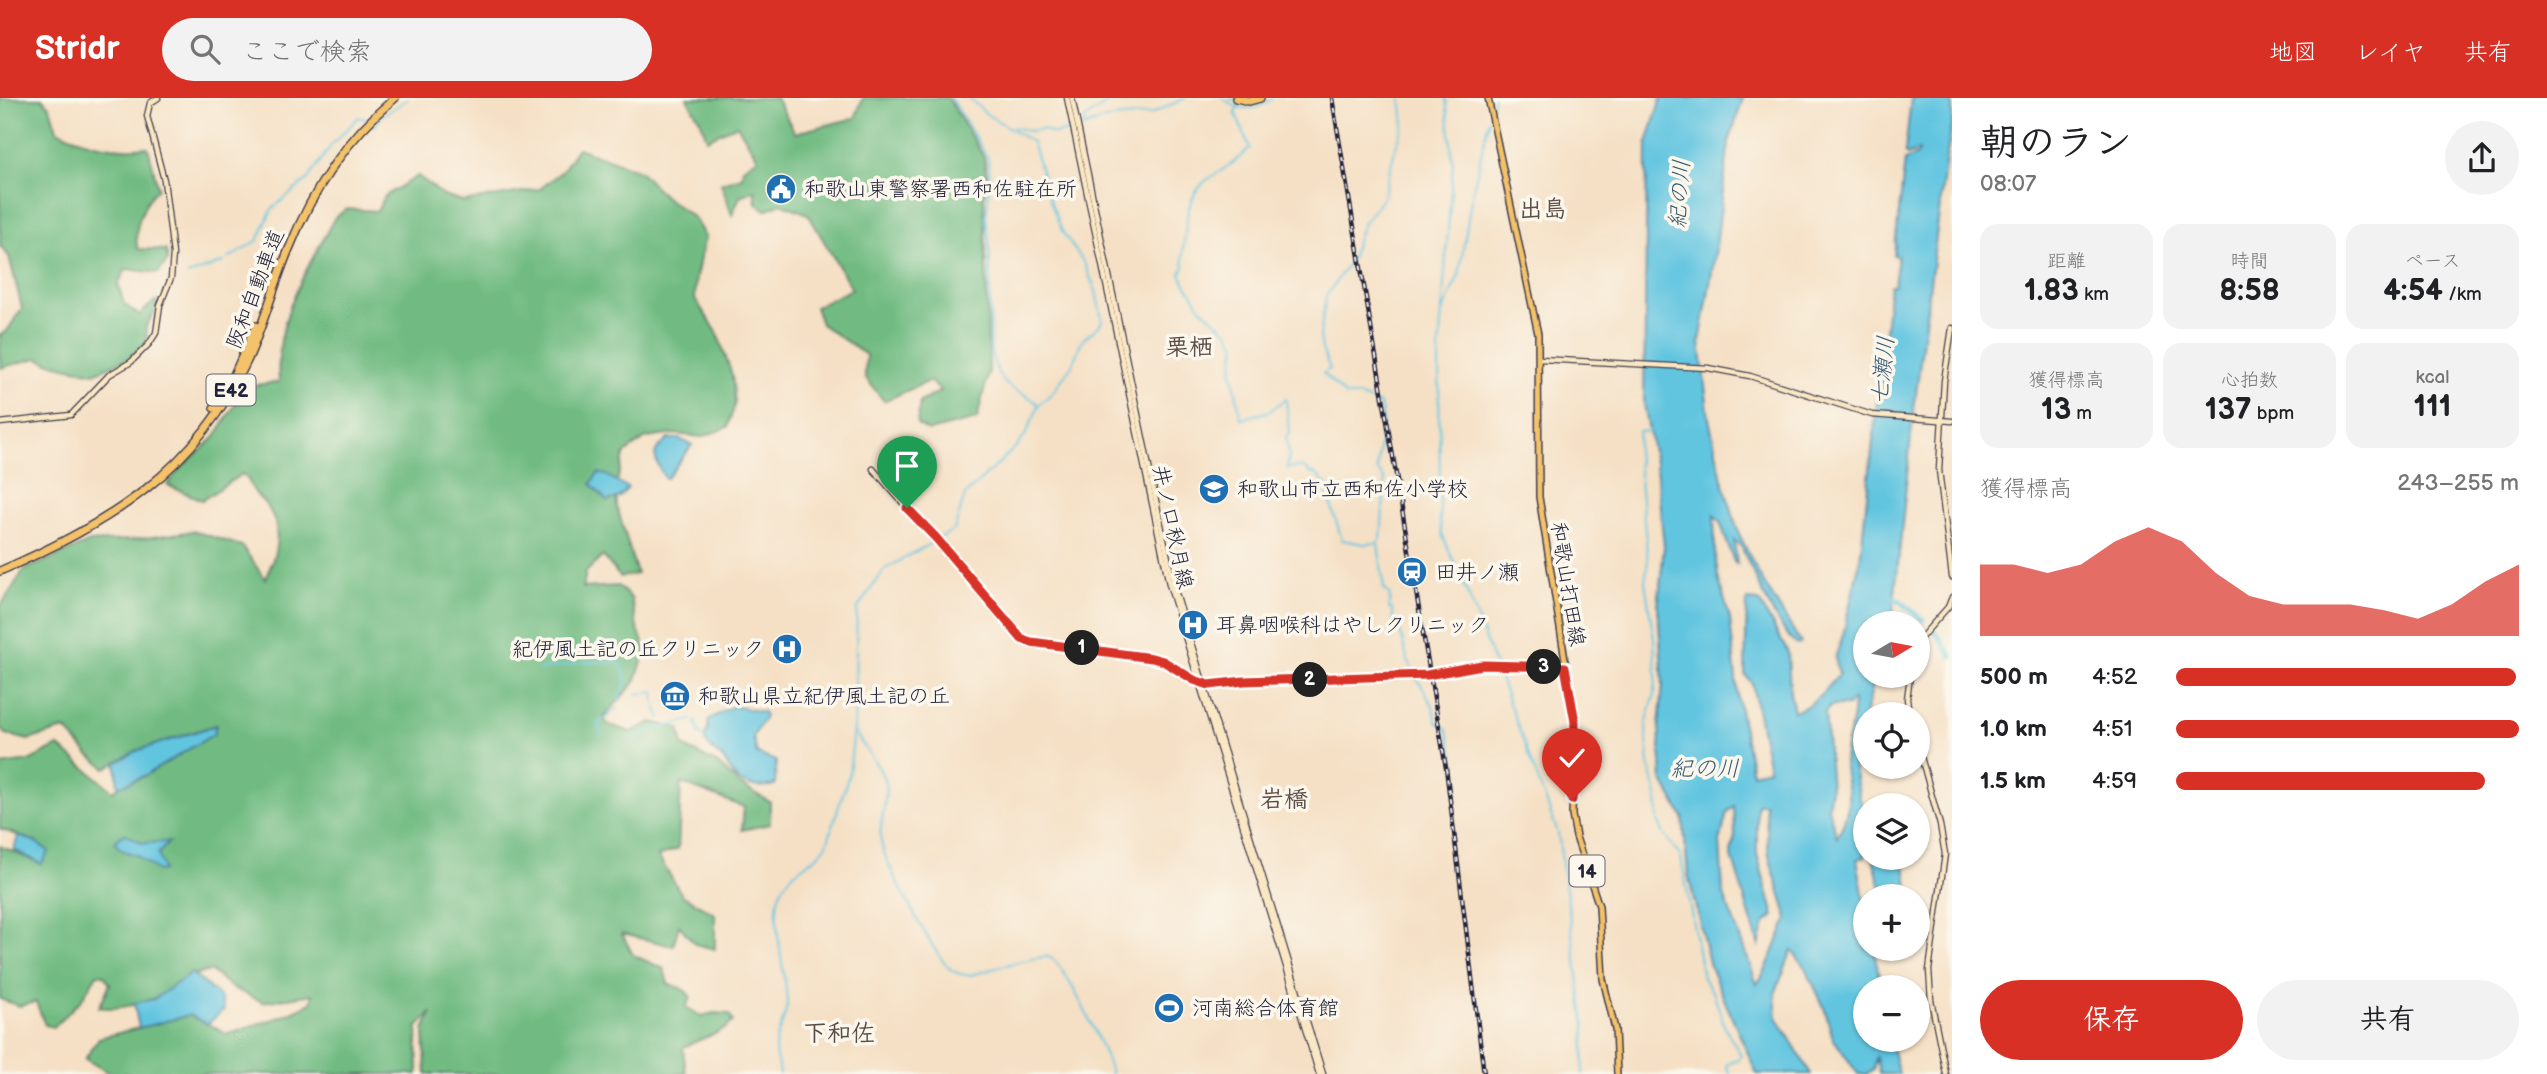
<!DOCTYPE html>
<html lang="ja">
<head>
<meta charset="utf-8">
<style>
	:root { --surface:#fff; --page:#f2f2f2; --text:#202124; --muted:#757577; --accent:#d93025 }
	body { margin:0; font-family:"Balsamiq Sans","Klee One",sans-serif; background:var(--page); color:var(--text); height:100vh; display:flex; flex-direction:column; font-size:26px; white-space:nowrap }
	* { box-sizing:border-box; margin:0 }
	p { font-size:23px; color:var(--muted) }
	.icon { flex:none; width:38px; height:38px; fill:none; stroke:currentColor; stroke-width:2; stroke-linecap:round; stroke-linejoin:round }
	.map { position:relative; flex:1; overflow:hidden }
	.drawer { display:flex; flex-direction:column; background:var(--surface); width:595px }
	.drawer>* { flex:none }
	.needle { width:46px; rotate:80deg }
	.buttons { position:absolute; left:1853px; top:513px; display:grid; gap:14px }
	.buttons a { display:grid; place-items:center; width:77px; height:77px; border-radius:50%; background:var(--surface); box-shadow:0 2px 5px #0004; font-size:35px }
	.pin { position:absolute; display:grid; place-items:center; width:60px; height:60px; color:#fff; margin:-72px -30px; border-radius:50% 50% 50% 0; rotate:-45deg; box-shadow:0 0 7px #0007 }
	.pin .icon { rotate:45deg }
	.km { position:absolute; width:35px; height:35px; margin:-18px; border-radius:50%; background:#222; color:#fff; font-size:19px; line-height:35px; text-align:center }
	.round { display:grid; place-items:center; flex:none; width:74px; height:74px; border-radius:37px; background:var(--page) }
	.summary { display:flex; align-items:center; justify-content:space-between; height:119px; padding:0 28px }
	h1 { font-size:38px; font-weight:800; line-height:52px }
	.metrics { display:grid; grid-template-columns:repeat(3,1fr); gap:10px; height:119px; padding:7px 28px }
	.metrics div { display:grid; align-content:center; border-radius:18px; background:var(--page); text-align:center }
	.metrics b { font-size:30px; font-weight:800 }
	.metrics small { font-size:19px; font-weight:400 }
	.metrics p { font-size:19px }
	.chart { height:196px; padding:14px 28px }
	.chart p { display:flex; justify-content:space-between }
	.chart svg { width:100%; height:126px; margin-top:7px; fill:var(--accent); opacity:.7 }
	.cta { display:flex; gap:14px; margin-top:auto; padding:14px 28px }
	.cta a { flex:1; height:80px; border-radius:42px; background:var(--accent); color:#fff; font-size:28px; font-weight:800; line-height:80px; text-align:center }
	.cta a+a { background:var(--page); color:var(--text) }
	ul { padding:0 28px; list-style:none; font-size:23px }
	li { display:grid; grid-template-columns:112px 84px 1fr; align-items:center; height:52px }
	li i { height:18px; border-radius:9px; background:var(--accent) }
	header { display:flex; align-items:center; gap:42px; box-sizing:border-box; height:98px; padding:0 35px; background:var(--accent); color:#fff }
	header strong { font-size:33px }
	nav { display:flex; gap:38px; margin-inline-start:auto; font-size:24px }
	.search { width:490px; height:63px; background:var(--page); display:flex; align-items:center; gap:18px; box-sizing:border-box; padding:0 24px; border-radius:38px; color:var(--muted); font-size:26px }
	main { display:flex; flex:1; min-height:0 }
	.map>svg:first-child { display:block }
	.forest { fill:#71bb82; stroke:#4a6e5e; stroke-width:2 }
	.water { fill:#62c5e0; stroke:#42748e; stroke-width:2; fill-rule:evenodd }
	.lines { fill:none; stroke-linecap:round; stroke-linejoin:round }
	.stream { stroke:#62c5e0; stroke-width:2 }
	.river { stroke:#62c5e0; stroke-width:5 }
	.secondary-casing { stroke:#423e50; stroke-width:7 }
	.primary-casing { stroke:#423e50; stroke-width:8 }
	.motorway-casing { stroke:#423e50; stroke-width:10 }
	.secondary { stroke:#fae7c3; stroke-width:4.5 }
	.primary { stroke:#f3c26a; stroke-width:5 }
	.motorway { stroke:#f3c26a; stroke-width:7 }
	.rail-casing { stroke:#22223b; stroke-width:4.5 }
	.rail { stroke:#fbf7ec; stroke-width:2; stroke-dasharray:5; stroke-linecap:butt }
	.route-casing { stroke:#fff; stroke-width:14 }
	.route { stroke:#d93025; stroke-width:9 }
	.labels { text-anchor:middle; stroke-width:7; stroke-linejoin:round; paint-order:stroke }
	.shield { fill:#fbf7ec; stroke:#636270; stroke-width:2 }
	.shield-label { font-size:19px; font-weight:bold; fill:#22223b }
	.poi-label { font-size:21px; fill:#22223b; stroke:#fbf7ec; text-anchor:start }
	.street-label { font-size:21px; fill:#22223b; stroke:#fbf7ec }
	.water-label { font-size:23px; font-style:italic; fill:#385b75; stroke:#fbf7ec }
	.quarter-label { font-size:24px; font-weight:bold; fill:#5d4d47; stroke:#fbf7ec }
</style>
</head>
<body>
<header>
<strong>Stridr</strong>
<div class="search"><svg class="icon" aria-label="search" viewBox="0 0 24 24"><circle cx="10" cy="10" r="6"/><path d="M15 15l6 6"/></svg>ここで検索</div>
<nav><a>地図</a><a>レイヤ</a><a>共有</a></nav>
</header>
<main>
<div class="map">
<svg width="1952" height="976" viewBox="0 0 1952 976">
	<rect width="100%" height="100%" fill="#fbf7ec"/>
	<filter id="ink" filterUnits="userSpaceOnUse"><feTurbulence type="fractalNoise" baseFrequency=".0143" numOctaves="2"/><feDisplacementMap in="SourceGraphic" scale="14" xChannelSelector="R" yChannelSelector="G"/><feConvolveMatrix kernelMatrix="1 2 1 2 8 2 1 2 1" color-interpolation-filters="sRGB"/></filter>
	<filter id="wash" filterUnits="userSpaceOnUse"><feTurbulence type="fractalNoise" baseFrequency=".00686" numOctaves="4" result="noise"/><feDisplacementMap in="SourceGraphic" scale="28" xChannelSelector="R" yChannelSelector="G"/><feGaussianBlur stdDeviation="1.57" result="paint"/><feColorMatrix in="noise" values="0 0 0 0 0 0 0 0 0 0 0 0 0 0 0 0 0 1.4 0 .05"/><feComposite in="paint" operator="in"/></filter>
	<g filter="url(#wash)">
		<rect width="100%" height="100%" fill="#f5e0c5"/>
		<g class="forest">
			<path d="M0,0H42L50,9L57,32C87,47 116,53 148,49L158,90C144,103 132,132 138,151L166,152L168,162L158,175L126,171L118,186L124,206L139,217L156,202L157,210L146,228L147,245L126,262L94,275L56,267L37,260L0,270V237L7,233L22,210L9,158L0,148Z"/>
			<polygon points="687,0 776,0 795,35 855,20 863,0 948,0 984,59 987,79 984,98 989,273 977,321 929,333 917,326 920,304 941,293 929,283 884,303 865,279 866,257 821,226 815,209 852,191 808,116 781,105 766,112 756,105 755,92 740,98 732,117 721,85 742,79 743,70 758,60 737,27 707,41 701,24"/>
			<path d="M578,50L640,73L664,98L694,120L705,139L696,179L695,201L717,234L732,277L735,305L728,329L702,339L675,336L646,340L625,355L616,387L617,409L637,476L620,479L603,458L586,474L583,490L618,488L631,500L637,529L646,552L635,584L604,619L607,626L631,634L652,624L679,630L683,648L718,666L739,686L770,704V726L742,732L744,709L681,685L678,751L658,758L682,797L715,816V851L695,846L679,827L673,848L622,836L633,857L664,871L668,886C678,890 685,889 691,900L686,909L701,918L714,915L729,916L733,923C723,937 698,940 683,950L686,976H426L424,932L432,914L417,930L418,976H111L85,961L99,940L190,917L227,936L283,918L311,905L313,896L263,904L232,890L211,873C179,877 178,891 153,901C138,907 114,912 99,909L110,886L104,877L97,876L82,901L54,929L45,927L36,904L19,908L0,901V748L41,766L34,743L0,731V667L29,663L58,648L113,693L123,686L144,678L214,636L215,627L136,653L106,670L89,657L65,631L28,642L6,636L0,629V509L24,472L90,444L131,442L194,433L242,448L265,481C276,458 283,434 269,411C265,404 258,400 254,393C249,386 250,381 242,376L202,402L167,387L179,372L214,340L247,288L279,284C274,219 306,174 335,119L347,111L377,113L385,98L418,78L444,98L463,104L540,91L562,73Z"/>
		</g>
		<g class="water">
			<path d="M1661,0H1743L1729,44L1715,156L1700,244L1709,321L1722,381L1739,436L1759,477L1801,545L1798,547C1778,534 1752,472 1741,448L1734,442L1737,466L1734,464L1720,424L1714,417L1715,455L1718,479L1730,521L1738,601L1752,675L1769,671L1752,585L1745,577L1747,502L1759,503L1788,554L1790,595L1794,613C1813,609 1827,591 1839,576L1835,560L1843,537L1860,462L1890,187H1894L1898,158L1894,157L1905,62L1917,57L1919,54V52L1907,57L1905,55L1911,0H1952V29L1946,60L1913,319L1892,525H1866V578H1884V581L1873,588L1857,645L1854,670L1860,701L1865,713V759L1857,761L1865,807L1866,850L1874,851L1881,889H1866V942H1890L1899,976H1879L1876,958L1873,972L1866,976H1858L1833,940L1824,909L1806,871L1792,852L1775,896L1777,919L1811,976H1757L1710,869L1688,776L1683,719L1662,682L1659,628L1663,587L1658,508L1664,448L1656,370L1644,306L1647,45ZM1853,602C1856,620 1845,643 1844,663C1843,677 1850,693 1848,707C1846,719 1843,729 1837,739L1828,710L1831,691L1825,614L1831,608H1848ZM1757,706H1765L1769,758L1788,821C1776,842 1771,867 1757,886L1723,794L1720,744L1727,714L1734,708L1735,738L1731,755L1759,848L1765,825L1774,818L1757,756Z"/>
			<path d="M668,341H679L692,347L667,380H665C661,374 653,360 656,353C658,348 665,346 668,341Z"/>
			<polygon points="598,375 606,377 628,390 620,399 607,403 591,386"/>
			<path d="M733,608L763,614L765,619L753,639L757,656L776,663L775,687C763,690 746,690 736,680C731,675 728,667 723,661C716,654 707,650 704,640L708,631V622Z"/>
			<polygon points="216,627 214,636 144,678 118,689 116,665 136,653"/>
			<polygon points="125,736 143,745 169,744 158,756 164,772 158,773 136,757 121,752 115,745 119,739"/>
			<polygon points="18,738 34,743 49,753 42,766 14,752"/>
			<path d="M1873,760H1900C1908,771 1908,785 1907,798H1883Z"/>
			<polygon points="192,875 221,900 224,912 207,926 190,917 139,930 134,905 154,901"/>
		</g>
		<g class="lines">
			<g class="stream">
				<path d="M951,0L988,60L990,79L986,119L989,144L991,254C994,267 998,280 1010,289C1019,296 1031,297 1038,307"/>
				<path d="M1222,0L1238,10L1235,14L1250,50L1234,64L1204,84L1195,95L1188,112L1183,153L1184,169L1180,176L1201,210L1228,234L1236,246L1232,273L1241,321L1270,313L1286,300L1289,336L1286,338L1289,358L1287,370C1298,369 1304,367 1311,376L1315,375L1328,389V397L1342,442L1364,446L1378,445L1384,491L1390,497L1389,511H1392L1394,524L1399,528L1408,564L1415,575"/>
				<polyline points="1230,0 1238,4 1238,9"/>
				<polyline points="1446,0 1453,66 1439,252 1440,423 1442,436 1470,501 1558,735 1585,928 1583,976"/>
				<polyline points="1492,7 1494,0"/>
				<path d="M1238,9C1251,12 1262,10 1272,0"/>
				<polyline points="371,25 375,28 382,18 409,0"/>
				<polyline points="1085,27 1085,21 1114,0"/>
				<polyline points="1013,29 1030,33 1043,31 1054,36 1071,32"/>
				<polyline points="1083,29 1105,21 1152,16 1185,0"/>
				<polyline points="228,161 258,142 272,111 308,81 333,45 359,19 367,22"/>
				<polyline points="188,177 224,164"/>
				<polyline points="1443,212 1459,177 1471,102 1489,21"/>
				<polyline points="1650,334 1639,333 1637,352 1648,462 1645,484 1654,541 1656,579 1655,596 1646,626 1649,666 1657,698 1658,723 1664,736 1681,759 1703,880 1714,896 1725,930 1741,957 1739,961 1730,964 1726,968 1730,976"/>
				<polyline points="938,441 954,432 965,397 1018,347 1026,336 1039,307 1053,294 1072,267 1082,242 1100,227 1102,222 1096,193 1084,165 1062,133 1051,105 1032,44 985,15 969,0"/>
				<polyline points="1378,444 1381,441 1385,382 1377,371 1383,320 1380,306 1358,298 1346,298 1323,275 1330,271 1322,251 1320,238 1326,198 1350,163 1363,126 1383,100 1395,51 1404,27 1401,0"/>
				<polyline points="583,564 616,564 621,566 627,584 618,602"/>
				<polyline points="539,572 578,565"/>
				<polyline points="1417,580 1433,608 1437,625 1439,625 1447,631 1454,657"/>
				<polyline points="637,596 654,594 655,607 661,620"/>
				<polyline points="696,623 699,635 704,640"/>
				<path d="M854,632C862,648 876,662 883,678C892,699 876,725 882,748C887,769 934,856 950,871C956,876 963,877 970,877C984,874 1039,856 1049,859C1065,864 1108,958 1111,976"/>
				<polyline points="601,637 597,627 617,610"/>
				<polyline points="636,640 656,631 692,622"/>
				<path d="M780,976C778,968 775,958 775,950C776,933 788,919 787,902C786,877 770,818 780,795C793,766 814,768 827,746L849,676L854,631L857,511L885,471L933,444"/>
			</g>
			<g class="river">
				<polyline points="1889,498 1903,505 1923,522"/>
				<polyline points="1935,533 1952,558"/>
			</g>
		</g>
	</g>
	<g filter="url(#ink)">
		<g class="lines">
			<g class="secondary-casing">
				<g id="secondary">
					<polyline points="1067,0 1169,486 1319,976"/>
					<polyline points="1072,0 1174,489 1323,976"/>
					<polyline points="1952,230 1944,283 1939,372 1952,479"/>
					<polyline points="1540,261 1708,270 1750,278 1872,317 1952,323"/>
					<polyline points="0,325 71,317 109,277 131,264 149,246 156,235 160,207 171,180 173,156 164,82 147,18 150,5 158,0"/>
					<polyline points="873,371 1022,541 1031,544 1152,560 1163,563 1194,582 1209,587 1244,583 1427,577 1482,567 1565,569"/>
					<polyline points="1918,543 1948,509 1952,499"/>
					<polyline points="1909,616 1907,601 1910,578"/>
					<polyline points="1918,648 1940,727 1945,756 1929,872 1931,902 1946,976"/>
				</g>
			</g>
			<g class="primary-casing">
				<polyline id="primary" points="1488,0 1538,236 1539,399 1575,624 1572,717 1576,739 1599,808 1603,881 1615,931 1617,976"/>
			</g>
			<g class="motorway-casing">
				<g id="motorway">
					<polyline points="1236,0 1249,3 1260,0"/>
					<polyline points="214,310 234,277 256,228"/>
					<path d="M0,473C109,426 196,373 248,261C264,225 274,187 289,151C312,93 347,40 395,0"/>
				</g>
			</g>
			<use href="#secondary" class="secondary"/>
			<use href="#primary" class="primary"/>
			<use href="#motorway" class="motorway"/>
			<g class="rail-casing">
				<polyline id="rail" points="1332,0 1446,670 1484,976"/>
			</g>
			<use href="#rail" class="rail"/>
		</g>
	</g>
	<g class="lines" filter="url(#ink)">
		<g class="route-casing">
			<polyline id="route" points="907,410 936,440 1022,541 1031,544 1152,560 1163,563 1194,582 1209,587 1244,583 1427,577 1482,567 1565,569 1575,624 1572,702"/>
		</g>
		<use href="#route" class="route"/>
	</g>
	<defs>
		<g id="civic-disc" transform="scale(1.575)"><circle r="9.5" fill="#1f6fb2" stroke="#fbf7ec"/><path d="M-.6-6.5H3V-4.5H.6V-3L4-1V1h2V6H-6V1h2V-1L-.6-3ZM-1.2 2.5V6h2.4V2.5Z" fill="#fff"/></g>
		<g id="school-disc" transform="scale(1.575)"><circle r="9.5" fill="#1f6fb2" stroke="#fbf7ec"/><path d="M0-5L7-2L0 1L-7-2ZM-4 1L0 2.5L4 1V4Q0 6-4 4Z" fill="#fff"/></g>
		<g id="station-disc" transform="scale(1.575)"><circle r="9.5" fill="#1f6fb2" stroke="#fbf7ec"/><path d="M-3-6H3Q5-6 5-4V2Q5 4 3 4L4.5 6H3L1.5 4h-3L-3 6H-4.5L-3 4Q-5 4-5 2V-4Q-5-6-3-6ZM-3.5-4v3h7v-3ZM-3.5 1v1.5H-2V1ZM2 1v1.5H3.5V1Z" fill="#fff"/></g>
		<g id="hospital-disc" transform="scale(1.575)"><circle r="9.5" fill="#1f6fb2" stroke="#fbf7ec"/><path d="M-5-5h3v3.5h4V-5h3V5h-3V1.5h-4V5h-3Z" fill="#fff"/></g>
		<g id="museum-disc" transform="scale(1.575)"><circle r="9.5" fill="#1f6fb2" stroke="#fbf7ec"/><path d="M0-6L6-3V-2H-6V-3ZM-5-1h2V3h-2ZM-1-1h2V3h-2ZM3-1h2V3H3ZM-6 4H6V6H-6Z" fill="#fff"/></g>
		<g id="stadium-disc" transform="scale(1.575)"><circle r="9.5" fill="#1f6fb2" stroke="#fbf7ec"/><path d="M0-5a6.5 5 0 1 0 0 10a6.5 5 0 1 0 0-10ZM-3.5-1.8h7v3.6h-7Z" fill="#fff"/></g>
	</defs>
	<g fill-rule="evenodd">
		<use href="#civic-disc" x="781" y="91"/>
		<use href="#school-disc" x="1214" y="391"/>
		<use href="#station-disc" x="1412" y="474"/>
		<use href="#hospital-disc" x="1193" y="527"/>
		<use href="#hospital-disc" x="787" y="551"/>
		<use href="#museum-disc" x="675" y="598"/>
		<use href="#stadium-disc" x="1169" y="910"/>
	</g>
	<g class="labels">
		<g class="shield">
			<rect x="206.5" y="276.5" width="49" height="31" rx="5"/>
			<rect x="1569.5" y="757.5" width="35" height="31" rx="5"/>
		</g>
		<g class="shield-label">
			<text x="231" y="299">E42</text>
			<text x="1587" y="780">14</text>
		</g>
		<g class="poi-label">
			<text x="804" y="98">和歌山東警察署西和佐駐在所</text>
			<text x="1237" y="398">和歌山市立西和佐小学校</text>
			<text x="1435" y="481">田井ノ瀬</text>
			<text x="1216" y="534">耳鼻咽喉科はやしクリニック</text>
			<text x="764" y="558" text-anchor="end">紀伊風土記の丘クリニック</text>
			<text x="698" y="605">和歌山県立紀伊風土記の丘</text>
			<text x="1192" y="917">河南総合体育館</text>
		</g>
		<g class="street-label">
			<text transform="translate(255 191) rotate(-69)" y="7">阪和自動車道</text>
			<text transform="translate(1173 429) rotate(78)" y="7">井ノ口秋月線</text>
			<text transform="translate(1568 486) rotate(81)" y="7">和歌山打田線</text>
		</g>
		<g class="water-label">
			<text transform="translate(1679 96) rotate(-86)" y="8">紀の川</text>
			<text transform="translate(1882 272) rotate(-84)" y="8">七瀬川</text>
			<text x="1705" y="678">紀の川</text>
		</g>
		<g class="quarter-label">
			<text x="1543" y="119">出島</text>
			<text x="1189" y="257">栗栖</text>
			<text x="1284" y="709">岩橋</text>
			<text x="839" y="943">下和佐</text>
		</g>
	</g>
</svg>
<div class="buttons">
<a><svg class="needle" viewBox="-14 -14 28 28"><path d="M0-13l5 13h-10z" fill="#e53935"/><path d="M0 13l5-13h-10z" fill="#757577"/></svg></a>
<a><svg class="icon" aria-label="locate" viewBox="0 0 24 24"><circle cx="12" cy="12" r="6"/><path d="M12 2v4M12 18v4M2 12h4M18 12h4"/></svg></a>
<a><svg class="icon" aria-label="layers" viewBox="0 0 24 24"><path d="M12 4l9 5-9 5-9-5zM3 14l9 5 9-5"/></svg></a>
<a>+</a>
<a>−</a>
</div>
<div class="pin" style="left:907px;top:410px;background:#1e9e55"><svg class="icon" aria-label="arrive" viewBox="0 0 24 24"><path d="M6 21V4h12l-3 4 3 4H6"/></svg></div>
<div class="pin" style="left:1572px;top:702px;background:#d93025"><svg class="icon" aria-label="check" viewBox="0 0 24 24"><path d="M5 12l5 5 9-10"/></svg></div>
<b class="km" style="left:1082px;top:550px">1</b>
<b class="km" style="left:1310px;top:582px">2</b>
<b class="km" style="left:1544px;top:569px">3</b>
</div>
<section class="drawer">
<div class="summary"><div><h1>朝のラン</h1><p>08:07</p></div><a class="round"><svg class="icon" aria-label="share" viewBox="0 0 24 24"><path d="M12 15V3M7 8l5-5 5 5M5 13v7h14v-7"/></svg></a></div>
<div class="metrics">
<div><p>距離</p><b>1.83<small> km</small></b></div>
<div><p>時間</p><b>8:58</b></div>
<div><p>ペース</p><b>4:54<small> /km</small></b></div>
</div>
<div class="metrics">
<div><p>獲得標高</p><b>13<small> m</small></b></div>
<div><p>心拍数</p><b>137<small> bpm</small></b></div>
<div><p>kcal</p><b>111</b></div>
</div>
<div class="chart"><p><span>獲得標高</span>243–255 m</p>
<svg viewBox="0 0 160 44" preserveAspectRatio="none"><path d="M0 44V19L10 19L20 22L30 19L40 11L50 6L60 11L70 22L80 30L90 33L100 33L110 33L120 35L130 38L140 33L150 25L160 19V44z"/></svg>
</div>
<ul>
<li><b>500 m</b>4:52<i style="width:99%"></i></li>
<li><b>1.0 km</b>4:51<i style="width:100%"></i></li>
<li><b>1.5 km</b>4:59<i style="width:90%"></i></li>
</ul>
<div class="cta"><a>保存</a><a>共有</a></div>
</section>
</main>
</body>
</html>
